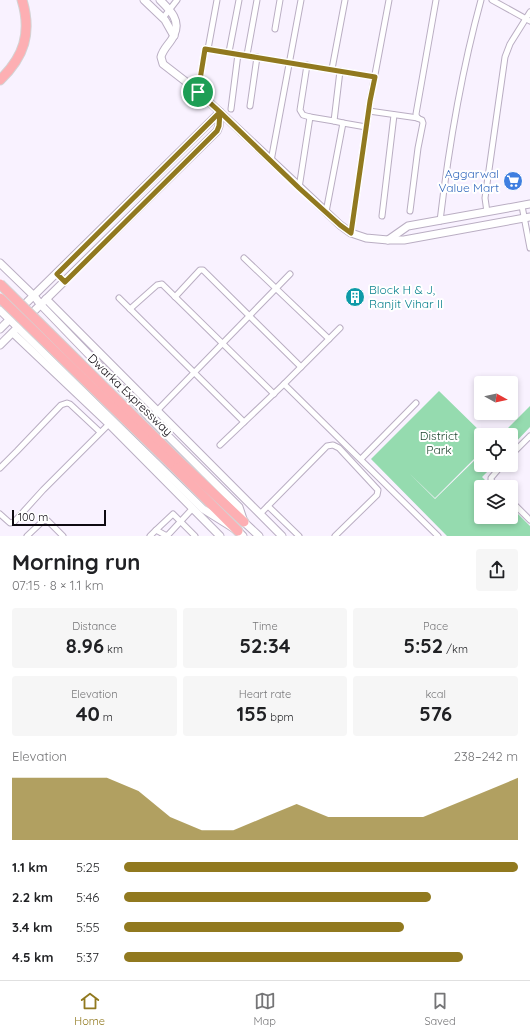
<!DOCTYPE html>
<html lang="en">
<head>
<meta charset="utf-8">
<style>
	:root { --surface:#fff; --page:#f6f6f6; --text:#202124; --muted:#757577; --line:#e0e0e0; --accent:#91791f }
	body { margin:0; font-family:Quicksand,sans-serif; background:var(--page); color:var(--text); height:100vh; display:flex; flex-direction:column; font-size:15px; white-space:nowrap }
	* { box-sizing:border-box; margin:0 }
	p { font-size:13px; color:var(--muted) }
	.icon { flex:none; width:22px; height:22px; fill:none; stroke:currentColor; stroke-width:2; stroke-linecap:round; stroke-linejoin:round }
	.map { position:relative; height:536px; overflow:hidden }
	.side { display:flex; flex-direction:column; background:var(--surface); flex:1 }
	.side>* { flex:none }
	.needle { width:26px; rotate:98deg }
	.controls { position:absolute; left:474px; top:376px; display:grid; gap:8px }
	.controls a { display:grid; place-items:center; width:44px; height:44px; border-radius:4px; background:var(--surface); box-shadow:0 2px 6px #0003; font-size:20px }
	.scale { position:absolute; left:12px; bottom:10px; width:94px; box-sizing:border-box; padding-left:4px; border:2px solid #0e0a11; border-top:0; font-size:11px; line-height:14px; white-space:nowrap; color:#0e0a11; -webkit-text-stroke:3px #fff; paint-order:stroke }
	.pin { position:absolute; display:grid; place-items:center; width:34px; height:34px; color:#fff; margin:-17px; border:2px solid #fff; border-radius:50%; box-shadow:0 1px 4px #0007 }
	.round { display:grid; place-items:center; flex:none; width:42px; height:42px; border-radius:4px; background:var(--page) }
	.summary { display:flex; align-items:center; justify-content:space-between; height:68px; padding:0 12px }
	h1 { font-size:22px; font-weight:800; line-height:30px }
	.metrics { display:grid; grid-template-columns:repeat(3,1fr); gap:6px; height:68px; padding:4px 12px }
	.metrics div { display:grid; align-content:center; border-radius:4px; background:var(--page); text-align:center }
	.metrics b { font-size:20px; font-weight:800 }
	.metrics small { font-size:11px; font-weight:400 }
	.metrics p { font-size:11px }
	.chart { height:112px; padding:8px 12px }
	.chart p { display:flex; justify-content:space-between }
	.chart svg { width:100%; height:72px; margin-top:4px; fill:var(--accent); opacity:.7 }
	ul { padding:0 12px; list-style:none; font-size:13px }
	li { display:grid; grid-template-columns:64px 48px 1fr; align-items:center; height:30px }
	li i { height:10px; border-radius:5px; background:var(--accent) }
	.tabs { display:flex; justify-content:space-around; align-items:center; height:56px; border-top:1px solid var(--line); background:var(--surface); font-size:11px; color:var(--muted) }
	.tabs a { display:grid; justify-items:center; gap:2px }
	.tabs .selected { color:var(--accent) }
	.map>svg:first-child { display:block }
	.green { fill:#95dbaf }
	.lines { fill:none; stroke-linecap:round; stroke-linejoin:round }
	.street-casing { stroke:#baaec3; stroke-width:7 }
	.secondary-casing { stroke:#baaec3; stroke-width:9 }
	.highway-casing { stroke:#d4d3d4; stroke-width:11 }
	.street { stroke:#fff; stroke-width:5 }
	.secondary { stroke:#fff; stroke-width:7 }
	.highway { stroke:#fdafb3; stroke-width:9 }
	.highway-bridge-casing { stroke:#d4d3d4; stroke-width:11; stroke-linecap:butt }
	.highway-bridge { stroke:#fdafb3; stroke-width:9 }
	.route-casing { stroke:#fff; stroke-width:8 }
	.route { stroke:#91791f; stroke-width:5 }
	.labels { text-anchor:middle; stroke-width:4; stroke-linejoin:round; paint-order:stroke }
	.shop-label { font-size:12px; fill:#366cbe; stroke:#fff; text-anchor:end }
	.culture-label { font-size:12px; fill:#0d838f; stroke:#fff; text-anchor:start }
	.street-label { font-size:12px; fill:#0e0a11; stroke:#fff }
	.park-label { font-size:12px; fill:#204730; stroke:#fff }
</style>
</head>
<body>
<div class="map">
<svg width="530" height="536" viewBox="0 0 530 536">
	<rect width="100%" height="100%" fill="#f9f2ff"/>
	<g class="green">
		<polygon points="439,391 484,435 481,435 481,452 435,498 410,474 435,499 481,454 481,465 494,465 482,477 492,487 481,487 481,517 511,517 511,507 530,526 530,536 447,536 371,459"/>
		<polygon points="530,406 530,427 511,447 511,435 501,435"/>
	</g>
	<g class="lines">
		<g class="street-casing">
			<g id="street">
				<polyline points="492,0 530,21"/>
				<polyline points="163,18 177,0"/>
				<polyline points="275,29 280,0"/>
				<polyline points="208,49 217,0"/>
				<polyline points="229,52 239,0"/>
				<polyline points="247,55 257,0"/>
				<polyline points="307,65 300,110 303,115 310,117"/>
				<polyline points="332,69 345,0"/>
				<polyline points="198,92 205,49 375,77"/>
				<polyline points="250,106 257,57"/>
				<polyline points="231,109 238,54"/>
				<polyline points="369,111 418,118"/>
				<polyline points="343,123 366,127"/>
				<polyline points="271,161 301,0"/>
				<polyline points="299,188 310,117 334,121"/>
				<polyline points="522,206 530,248"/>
				<polyline points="410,211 418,148 423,123 422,120 417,118 416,114 436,0"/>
				<polyline points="326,212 343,123 334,121 340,71"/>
				<polyline points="487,212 485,198 505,57 510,44 530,12"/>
				<polyline points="382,216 394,115"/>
				<path d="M440,221C449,145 461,73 481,0"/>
				<polyline points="351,233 370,101 389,0"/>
				<polyline points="244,258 329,339"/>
				<polyline points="175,297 200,270 203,270 301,367"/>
				<polyline points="119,298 244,422"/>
				<polyline points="130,309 157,285 162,284 274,394"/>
				<polyline points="284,384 438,536"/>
				<polyline points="150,418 290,274"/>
				<polyline points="220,445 284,384 340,328"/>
				<polyline points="511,455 530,436"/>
				<polyline points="361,459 416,403"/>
				<polyline points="0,468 17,451 61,405 67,403 70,404 100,432"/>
				<polyline points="496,487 491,480 491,478 502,465"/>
				<polyline points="511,501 530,520"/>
				<polyline points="268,506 299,536"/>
				<polyline points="0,514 10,523 14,522 43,490 109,424"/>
				<polyline points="260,514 327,446 333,445 339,448 378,490 377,495 335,536"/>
				<polyline points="156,530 173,514 195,536"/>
				<polyline points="27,536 44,520 48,521 63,536"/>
				<polyline points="150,536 156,530 165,535 168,535 193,508"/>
			</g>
		</g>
		<g class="secondary-casing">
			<g id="secondary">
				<polyline points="144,0 165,20 174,36"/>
				<path d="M160,0C170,10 181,20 174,35C171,43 163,48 161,57L163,64L194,88L220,112L340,225L351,233L366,238L388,240H404L530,217"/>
				<polyline points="388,240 408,226 530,204"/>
				<polyline points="0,263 34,296 41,305 150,418 239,507 244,522 259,536"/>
				<polyline points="46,299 282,536"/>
				<polyline points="20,309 220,112"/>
				<polyline points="0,310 203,509 238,531 243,536"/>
				<polyline points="28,317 217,131 219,126 220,112"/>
				<polyline points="0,329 13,316"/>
				<polyline points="13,333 109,424 220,536"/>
				<polyline points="0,345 21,324"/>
			</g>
		</g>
		<g class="highway-casing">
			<g id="highway">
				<path d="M0,80C24,57 32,33 22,0"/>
				<polyline points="177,459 244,522"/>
				<polyline points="170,463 238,531"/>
			</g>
		</g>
		<use href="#street" class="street"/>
		<use href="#secondary" class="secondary"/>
		<use href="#highway" class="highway"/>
		<g class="highway-bridge-casing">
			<g id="highway-bridge">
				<polyline points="0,284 177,459"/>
				<polyline points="0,298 170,463"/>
			</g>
		</g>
		<use href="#highway-bridge" class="highway-bridge"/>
	</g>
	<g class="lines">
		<g class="route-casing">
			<polyline id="route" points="198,92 220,112 219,126 217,131 65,282 57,274 220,112 299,188 340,225 351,233 370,101 375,77 205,49 198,92"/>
		</g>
		<use href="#route" class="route"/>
	</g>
	<defs>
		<g id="supermarket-disc" transform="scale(1)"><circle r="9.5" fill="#3f7fe0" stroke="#fff"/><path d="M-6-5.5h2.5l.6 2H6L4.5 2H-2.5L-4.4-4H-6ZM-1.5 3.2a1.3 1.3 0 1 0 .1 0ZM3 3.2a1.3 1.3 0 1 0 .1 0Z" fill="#fff"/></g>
		<g id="building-disc" transform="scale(1)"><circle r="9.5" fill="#0f9aa8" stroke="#fff"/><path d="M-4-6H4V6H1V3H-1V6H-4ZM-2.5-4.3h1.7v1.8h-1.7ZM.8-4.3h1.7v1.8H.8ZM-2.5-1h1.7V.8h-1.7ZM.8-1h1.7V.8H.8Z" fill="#fff"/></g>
	</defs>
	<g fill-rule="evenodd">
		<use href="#supermarket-disc" x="513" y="181"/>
		<use href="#building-disc" x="355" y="297"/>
	</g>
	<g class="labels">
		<g class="shop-label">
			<text x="499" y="178">Aggarwal<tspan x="499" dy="14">Value Mart</tspan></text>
		</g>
		<g class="culture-label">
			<text x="369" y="294">Block H &amp; J,<tspan x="369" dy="14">Ranjit Vihar II</tspan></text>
		</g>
		<g class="street-label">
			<text transform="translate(130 395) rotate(44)" y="4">Dwarka Expressway</text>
		</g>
		<g class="park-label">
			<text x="439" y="440">District<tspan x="439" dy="14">Park</tspan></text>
		</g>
	</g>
</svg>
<div class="controls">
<a><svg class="needle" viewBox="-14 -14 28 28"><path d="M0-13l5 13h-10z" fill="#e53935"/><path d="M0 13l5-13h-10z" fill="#757577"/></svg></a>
<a><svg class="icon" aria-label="locate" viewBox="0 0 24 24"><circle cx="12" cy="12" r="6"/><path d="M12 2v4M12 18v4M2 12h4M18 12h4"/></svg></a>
<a><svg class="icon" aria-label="layers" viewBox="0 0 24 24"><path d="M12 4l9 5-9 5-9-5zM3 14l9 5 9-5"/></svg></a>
</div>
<div class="scale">100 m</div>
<div class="pin" style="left:198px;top:92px;background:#1e9e55"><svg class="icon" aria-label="arrive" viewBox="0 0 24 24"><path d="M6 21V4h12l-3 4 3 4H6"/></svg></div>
</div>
<section class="side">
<div class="summary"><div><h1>Morning run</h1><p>07:15 · 8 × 1.1 km</p></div><a class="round"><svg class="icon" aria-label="share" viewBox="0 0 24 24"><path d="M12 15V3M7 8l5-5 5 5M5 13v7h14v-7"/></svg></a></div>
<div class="metrics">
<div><p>Distance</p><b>8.96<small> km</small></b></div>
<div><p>Time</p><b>52:34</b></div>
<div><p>Pace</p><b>5:52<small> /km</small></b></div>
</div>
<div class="metrics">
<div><p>Elevation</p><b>40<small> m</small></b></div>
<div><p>Heart rate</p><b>155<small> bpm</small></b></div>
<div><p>kcal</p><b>576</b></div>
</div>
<div class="chart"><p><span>Elevation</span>238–242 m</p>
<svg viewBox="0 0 160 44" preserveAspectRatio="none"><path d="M0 44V6L10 6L20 6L30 6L40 14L50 30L60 38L70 38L80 30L90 22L100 30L110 30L120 30L130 30L140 22L150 14L160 6V44z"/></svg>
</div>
<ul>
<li><b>1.1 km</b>5:25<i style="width:100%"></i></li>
<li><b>2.2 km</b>5:46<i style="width:78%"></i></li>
<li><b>3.4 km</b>5:55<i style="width:71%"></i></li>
<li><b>4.5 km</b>5:37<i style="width:86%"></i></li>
</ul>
</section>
<nav class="tabs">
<a class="selected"><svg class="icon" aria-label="home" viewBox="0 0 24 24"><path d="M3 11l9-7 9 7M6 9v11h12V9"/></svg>Home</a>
<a><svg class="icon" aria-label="map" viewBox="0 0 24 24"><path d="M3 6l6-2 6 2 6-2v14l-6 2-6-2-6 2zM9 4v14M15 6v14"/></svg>Map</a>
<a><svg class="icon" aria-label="saved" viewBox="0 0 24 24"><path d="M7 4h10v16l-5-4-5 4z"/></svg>Saved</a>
</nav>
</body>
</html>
